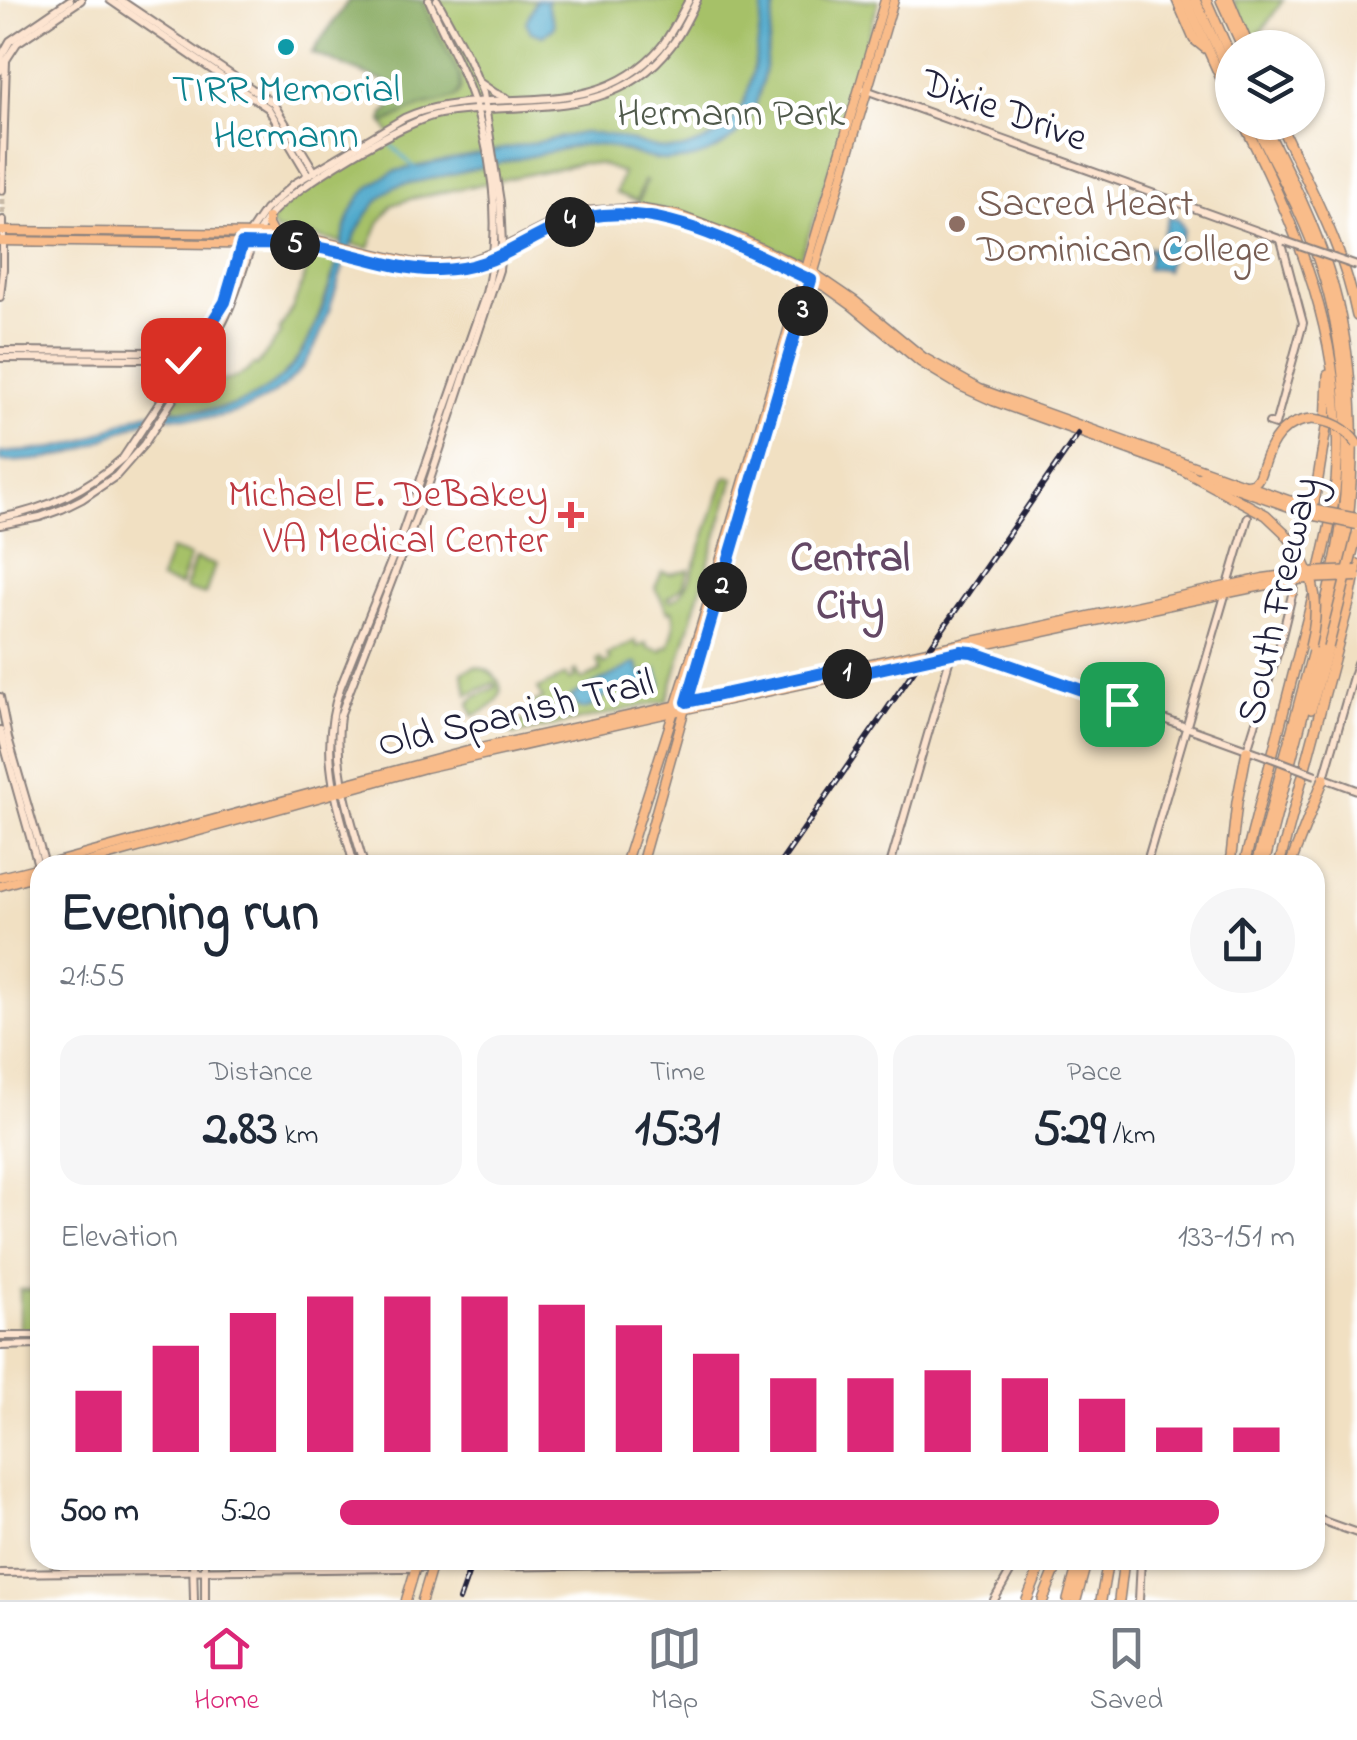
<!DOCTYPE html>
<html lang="en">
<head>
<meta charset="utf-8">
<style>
	:root { --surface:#fff; --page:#f6f6f7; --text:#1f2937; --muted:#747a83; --line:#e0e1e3; --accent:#db2777 }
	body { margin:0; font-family:"Indie Flower",sans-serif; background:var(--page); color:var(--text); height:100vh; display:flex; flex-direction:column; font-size:38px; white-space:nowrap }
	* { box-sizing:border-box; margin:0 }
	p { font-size:32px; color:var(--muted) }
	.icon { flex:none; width:55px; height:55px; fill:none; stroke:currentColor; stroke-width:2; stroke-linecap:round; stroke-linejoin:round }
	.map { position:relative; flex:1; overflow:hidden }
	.sheet { position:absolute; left:30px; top:855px; width:1295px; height:715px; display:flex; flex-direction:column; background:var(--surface); border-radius:30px; box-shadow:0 2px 8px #0004 }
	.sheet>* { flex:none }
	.controls { position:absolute; left:1215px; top:30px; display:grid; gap:20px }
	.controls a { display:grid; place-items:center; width:110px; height:110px; border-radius:50%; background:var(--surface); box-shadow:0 2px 8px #0004; font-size:50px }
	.pin { position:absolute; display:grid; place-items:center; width:85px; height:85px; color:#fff; margin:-42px; border-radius:20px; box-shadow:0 5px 15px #0006 }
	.km { position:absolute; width:50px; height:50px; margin:-25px; border-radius:50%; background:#222; color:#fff; font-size:28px; line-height:50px; text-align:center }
	.round { display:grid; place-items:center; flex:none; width:105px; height:105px; border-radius:52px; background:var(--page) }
	.overview { display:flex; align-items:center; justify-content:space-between; height:170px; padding:0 30px }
	h1 { font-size:55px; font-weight:700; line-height:75px }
	.figures { display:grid; grid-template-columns:repeat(3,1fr); gap:15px; height:170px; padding:10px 30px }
	.figures div { display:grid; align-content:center; border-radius:25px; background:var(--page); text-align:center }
	.figures b { font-size:50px; font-weight:700 }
	.figures small { font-size:28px; font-weight:400 }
	.figures p { font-size:28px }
	.chart { height:280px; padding:20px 30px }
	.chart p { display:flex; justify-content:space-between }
	.chart svg { width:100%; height:180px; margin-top:10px; stroke:var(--accent); stroke-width:6 }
	ul { padding:0 30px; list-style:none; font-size:32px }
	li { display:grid; grid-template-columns:160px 120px 1fr; align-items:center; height:75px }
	li i { height:25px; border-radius:12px; background:var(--accent) }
	.dock { display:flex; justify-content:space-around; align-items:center; height:140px; border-top:2px solid var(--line); background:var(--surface); font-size:28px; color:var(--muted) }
	.dock a { display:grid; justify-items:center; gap:5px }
	.dock .on { color:var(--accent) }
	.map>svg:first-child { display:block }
	.green { fill:#a6c168; stroke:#647252; stroke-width:2.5 }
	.forest { fill:#84a75c; stroke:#53644c; stroke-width:2.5 }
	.water { fill:#4da8cb; stroke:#386583; stroke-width:2.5 }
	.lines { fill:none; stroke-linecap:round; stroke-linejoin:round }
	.stream { stroke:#4da8cb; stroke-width:2.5 }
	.secondary-tunnel { stroke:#c8baa7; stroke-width:6; stroke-dasharray:6 3; stroke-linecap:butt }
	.secondary-casing { stroke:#8a817e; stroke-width:10 }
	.primary-casing { stroke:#8a817e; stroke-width:11 }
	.highway-casing { stroke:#8a817e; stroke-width:12 }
	.secondary { stroke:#fde4d0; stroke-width:6 }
	.primary { stroke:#f9bc8a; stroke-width:8 }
	.highway { stroke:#f9bc8a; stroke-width:9 }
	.rail-casing { stroke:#22223b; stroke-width:6 }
	.rail { stroke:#fff; stroke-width:2.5; stroke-dasharray:8; stroke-linecap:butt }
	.secondary-bridge-casing { stroke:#8a817e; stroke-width:10; stroke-linecap:butt }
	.primary-bridge-casing { stroke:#8a817e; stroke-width:11; stroke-linecap:butt }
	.highway-bridge-casing { stroke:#8a817e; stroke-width:12; stroke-linecap:butt }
	.secondary-bridge { stroke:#fde4d0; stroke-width:6 }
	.primary-bridge { stroke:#f9bc8a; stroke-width:8 }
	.highway-bridge { stroke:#f9bc8a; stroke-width:9 }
	.route-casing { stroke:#fff; stroke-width:20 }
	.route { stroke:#1a73e8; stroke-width:12 }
	.culture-dot { fill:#0f9aa8; stroke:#fff; stroke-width:4 }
	.education-dot { fill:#8d6e63; stroke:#fff; stroke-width:4 }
	.health-dot { fill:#e0444e; stroke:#fff; stroke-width:4 }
	.labels { text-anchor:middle; stroke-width:9; stroke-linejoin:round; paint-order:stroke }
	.culture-label { font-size:40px; fill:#0d838f; stroke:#fff }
	.street-label { font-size:40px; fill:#22223b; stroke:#fff }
	.park-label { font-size:40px; fill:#505a4b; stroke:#fff }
	.education-label { font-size:40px; fill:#785e54; stroke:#fff; text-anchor:start }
	.health-label { font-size:40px; fill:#be3a42; stroke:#fff; text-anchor:end }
	.neighbourhood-label { font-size:42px; font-weight:bold; fill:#644865; stroke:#fff }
</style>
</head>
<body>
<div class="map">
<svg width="1357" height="1600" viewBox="0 0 1357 1600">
	<rect width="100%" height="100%" fill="#fff"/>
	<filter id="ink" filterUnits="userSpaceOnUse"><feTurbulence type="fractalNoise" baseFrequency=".01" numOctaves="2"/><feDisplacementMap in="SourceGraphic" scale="20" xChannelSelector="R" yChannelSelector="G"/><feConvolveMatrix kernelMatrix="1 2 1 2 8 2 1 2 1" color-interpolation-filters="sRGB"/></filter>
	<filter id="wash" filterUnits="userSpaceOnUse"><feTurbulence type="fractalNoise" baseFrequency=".0048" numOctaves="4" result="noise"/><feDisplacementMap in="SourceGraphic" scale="40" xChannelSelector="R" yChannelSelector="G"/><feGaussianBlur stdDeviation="2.25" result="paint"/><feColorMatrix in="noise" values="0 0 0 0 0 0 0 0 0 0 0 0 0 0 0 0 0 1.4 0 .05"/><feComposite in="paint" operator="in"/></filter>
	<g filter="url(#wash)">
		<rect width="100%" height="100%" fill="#f1e0c2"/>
		<g class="green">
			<path d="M349,0H879C854,85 832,172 801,256L798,258L683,214L638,205L646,181H644L637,201L616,193L623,173L599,164L582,163L410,199L392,205L379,223L369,248L300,234L275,231L270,222C291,189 357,158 392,137L382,121L385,112H388L397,87L312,53Z"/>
			<polygon points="1233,0 1283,0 1252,45"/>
			<path d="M314,250L339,257C316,323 300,396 218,408C202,411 186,409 171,409L190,378C214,383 236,384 254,365L257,366L281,333L279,331L294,305Z"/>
			<path d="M728,476L734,478L667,701L513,735L510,733L526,718L532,704L543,699L538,689L566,675L569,680L575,678L573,672L576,670L582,680L601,671L597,660L600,658L604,664L610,660L607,655L635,641L638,647L646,643L648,648L662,651L664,647H668C673,634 677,624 672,610L668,612L655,588L662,572L670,574L689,569L683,586L668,598L671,601L680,595L690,579L724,480Z"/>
			<polygon points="170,550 190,556 180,586 160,580"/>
			<polygon points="195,559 215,565 205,595 185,589"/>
			<path d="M475,667C493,669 509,685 495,703C490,709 481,712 473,716L469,703L475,697L496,687L494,683L468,695L462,672Z"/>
			<rect x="20" y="1290" width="20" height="43"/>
		</g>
		<path class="forest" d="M349,0H421L460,76C466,105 441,100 422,106C409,110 397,118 384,124L382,121L385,112H388L397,87L312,53Z"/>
		<g class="water">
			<path d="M536,0H547C546,11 555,17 554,27L544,36L531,32L526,22Z"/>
			<path d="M764,0H776C770,31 766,78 755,106C740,143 701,164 662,160C631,157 614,142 580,145L394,187C342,223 341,298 313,350C291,391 246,417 199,418C184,418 169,414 153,418C129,425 107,440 83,449C56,460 28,461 0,462V453C28,451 56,450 83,441C104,433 124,420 145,414C166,408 185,411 206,410C244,408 281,386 301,354C315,333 333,280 339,255C349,212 353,192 395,171L582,133C614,132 628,142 657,148C693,155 731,133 745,99C756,72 759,29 764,0Z"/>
			<path d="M1169,216L1178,219L1184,229C1179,247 1168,254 1166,271L1157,268L1147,269L1151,253L1148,252L1149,247L1158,249Z"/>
			<path d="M636,663L642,676L657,669L662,685L655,694C643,695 634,687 621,689C604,691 599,707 583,709L577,706L571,696Z"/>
		</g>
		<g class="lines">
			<polyline class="stream" points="391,145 415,168"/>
		</g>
	</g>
	<g filter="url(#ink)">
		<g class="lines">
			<polyline class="secondary-tunnel" points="2,190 3,220"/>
			<g class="secondary-casing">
				<g id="secondary">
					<polyline points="110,0 268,108 308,175"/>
					<polyline points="120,0 273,103 315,172"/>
					<polyline points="0,71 1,57 10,41 70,0"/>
					<polyline points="479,82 495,93 507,98"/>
					<polyline points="863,89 1285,241"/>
					<polyline points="2,190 6,60 17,43 81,0"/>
					<polyline points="0,297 3,269 3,220"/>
					<polyline points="0,351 161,352 189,364"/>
					<polyline points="0,358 148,359 170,362 186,371"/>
					<polyline points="1269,423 1275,425 1303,323 1281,240"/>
					<path d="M0,518C48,509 87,490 123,458L221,310L229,291L242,244L265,210L295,183L404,118C430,106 459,103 488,101C555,98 613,102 661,47C672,33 680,16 689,0"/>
					<path d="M0,525L40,517L62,509L82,499L116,476L144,444L222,324C242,288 244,246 271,214C296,186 403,121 440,114C523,100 613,123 671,46C682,32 689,16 697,0"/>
					<polyline points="963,651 1122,704 1258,753"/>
					<polyline points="0,697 8,738 45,865"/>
					<polyline points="0,730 39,869"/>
					<polyline points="1247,750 1279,648 1308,529"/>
					<polyline points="1322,777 1357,790"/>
					<polyline points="1324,778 1357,663"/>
					<path d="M354,865C337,801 318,754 340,688L400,539L486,293C504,224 492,145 465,78C454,52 440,26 429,0"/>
					<path d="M364,865C350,816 333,767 340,716L428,486L499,270L502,245L500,202L483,93L469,59L437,0"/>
					<polyline points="890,865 952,651"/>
					<polyline points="1146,865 1248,517"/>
					<polyline points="0,1336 40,1336"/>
					<polyline points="0,1346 40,1345"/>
					<polyline points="1315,1518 1357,1533"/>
					<polyline points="193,1560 194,1600"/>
					<polyline points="205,1560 205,1600"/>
					<polyline points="0,1573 792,1563 825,1560"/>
					<polyline points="994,1600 1017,1560"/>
					<polyline points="1139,1600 1141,1560"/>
				</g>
			</g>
			<g class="primary-casing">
				<g id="primary">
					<polyline points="268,218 268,225 273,234"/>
					<polyline points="0,231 273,234 312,239 414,263 439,264 470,261 493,253 555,222 589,211 636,208 677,215 742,239 814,273 855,301 923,357 980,389 1316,510"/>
					<polyline points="0,241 293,245 325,249 412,269 439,270 488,262 557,227 589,217 624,213 663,219 738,246 826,287 851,305 920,362 960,386 993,401 1179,468"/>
					<polyline points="1201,476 1315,516"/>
					<polyline points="1300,514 1305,520 1308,530"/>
					<polyline points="1281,583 1289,585 1293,592"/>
					<polyline points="45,865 471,750 1263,578 1306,572"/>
					<polyline points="77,865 425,768 691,708 1170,605 1282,582 1306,579"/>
					<polyline points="625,865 701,626 885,0"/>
					<polyline points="641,865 682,719 894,0"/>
					<polyline points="0,877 40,867"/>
					<polyline points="0,886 40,874"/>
					<polyline points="406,1600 418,1560"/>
					<polyline points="422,1600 434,1560"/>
				</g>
			</g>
			<g class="highway-casing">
				<g id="highway">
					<polyline points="1177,0 1194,39 1205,48"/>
					<polyline points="1186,0 1232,103"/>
					<polyline points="1195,0 1232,79"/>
					<polyline points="1206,0 1232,59"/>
					<polyline points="1221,0 1243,48"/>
					<polyline points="1229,0 1246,40"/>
					<path d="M1243,122C1299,230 1343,339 1337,464C1336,502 1327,540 1318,577"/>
					<path d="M1254,122C1278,170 1305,217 1321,268C1343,336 1351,423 1345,495C1340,553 1324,610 1309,666C1291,732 1274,799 1256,865"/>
					<path d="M1263,122C1287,170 1312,218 1328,269C1356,356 1357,457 1345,548C1335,605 1317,661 1302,718C1289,767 1276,816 1264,865"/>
					<path d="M1279,122C1309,187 1343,245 1357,316"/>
					<polyline points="1177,467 1266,515 1284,532 1296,547"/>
					<path d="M1238,484C1243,484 1250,486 1255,482C1259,479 1261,472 1262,468C1271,441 1282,422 1312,419"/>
					<polyline points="1286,501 1305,502 1314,494"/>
					<polyline points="1313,510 1326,428 1328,375"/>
					<polyline points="1311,709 1328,648"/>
					<polyline points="1230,865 1237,802 1247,750"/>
					<polyline points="1244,865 1313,597"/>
					<polyline points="1279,865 1350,599 1357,564"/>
					<polyline points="1290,865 1324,778"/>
					<polyline points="1027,1600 1043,1560"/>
					<polyline points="1043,1600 1059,1560"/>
					<polyline points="1068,1600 1079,1560"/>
					<polyline points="1076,1600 1087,1560"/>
					<polyline points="1101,1600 1108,1560"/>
					<polyline points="1119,1600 1124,1560"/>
				</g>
			</g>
			<use href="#secondary" class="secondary"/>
			<use href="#primary" class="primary"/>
			<use href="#highway" class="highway"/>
			<g class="rail-casing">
				<g id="rail">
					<polyline points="779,865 1078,434"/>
					<polyline points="459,1600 473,1560"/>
				</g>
			</g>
			<use href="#rail" class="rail"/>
			<g class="secondary-bridge-casing">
				<g id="secondary-bridge">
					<polyline points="1285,241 1357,266"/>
					<polyline points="1258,753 1316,775"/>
				</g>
			</g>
			<g class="primary-bridge-casing">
				<g id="primary-bridge">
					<polyline points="1316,510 1357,518"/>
					<polyline points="1315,516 1357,525"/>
					<polyline points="1307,572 1357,570"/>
					<polyline points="1306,579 1357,577"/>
				</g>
			</g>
			<g class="highway-bridge-casing">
				<g id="highway-bridge">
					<path d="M1312,419C1332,421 1346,428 1357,444"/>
					<path d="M1296,547C1317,582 1320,607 1310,647"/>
					<polyline points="1328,648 1357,534"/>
				</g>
			</g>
			<use href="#secondary-bridge" class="secondary-bridge"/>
			<use href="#primary-bridge" class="primary-bridge"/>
			<use href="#highway-bridge" class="highway-bridge"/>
		</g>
	</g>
	<g class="lines" filter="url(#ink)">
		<g class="route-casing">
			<path id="route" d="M183,360L187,362L225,302L242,244C271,245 299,243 326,249C363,256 400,271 438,270C490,270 515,245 559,226C646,190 733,245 811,280L687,702L846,668L848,676L961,651L972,652L1122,704"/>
		</g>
		<use href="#route" class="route"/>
	</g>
	<circle class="culture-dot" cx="286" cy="47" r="10"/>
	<circle class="education-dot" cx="957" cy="224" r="10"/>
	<path class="health-dot" d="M566 500h10v10h10v10h-10v10h-10v-10h-10v-10h10z"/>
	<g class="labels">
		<g class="culture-label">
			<text x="286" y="101">TIRR Memorial<tspan x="286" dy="46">Hermann</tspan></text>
		</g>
		<g class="street-label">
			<text transform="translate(1005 108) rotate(20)" y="14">Dixie Drive</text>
			<text transform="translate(1276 600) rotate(-77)" y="14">South Freeway</text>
			<text transform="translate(515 711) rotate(-13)" y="14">Old Spanish Trail</text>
		</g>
		<g class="park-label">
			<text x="731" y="125">Hermann Park</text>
		</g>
		<g class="education-label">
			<text x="977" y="215">Sacred Heart<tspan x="977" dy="46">Dominican College</tspan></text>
		</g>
		<g class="health-label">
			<text x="548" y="506">Michael E. DeBakey<tspan x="548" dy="46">VA Medical Center</tspan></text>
		</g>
		<g class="neighbourhood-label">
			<text x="850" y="570">Central<tspan x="850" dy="48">City</tspan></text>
		</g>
	</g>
</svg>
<div class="controls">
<a><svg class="icon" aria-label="layers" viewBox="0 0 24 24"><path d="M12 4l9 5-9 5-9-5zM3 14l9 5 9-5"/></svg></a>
</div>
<div class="pin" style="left:1122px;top:704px;background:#1e9e55"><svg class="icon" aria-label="arrive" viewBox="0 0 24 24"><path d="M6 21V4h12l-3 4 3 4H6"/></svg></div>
<div class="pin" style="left:183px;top:360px;background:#d93025"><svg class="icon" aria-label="check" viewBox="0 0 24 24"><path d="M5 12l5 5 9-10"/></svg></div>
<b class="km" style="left:847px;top:674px">1</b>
<b class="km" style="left:722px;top:587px">2</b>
<b class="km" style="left:803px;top:311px">3</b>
<b class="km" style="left:570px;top:222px">4</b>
<b class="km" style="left:295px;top:245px">5</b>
<section class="sheet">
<div class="overview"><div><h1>Evening run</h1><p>21:55</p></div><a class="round"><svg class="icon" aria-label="share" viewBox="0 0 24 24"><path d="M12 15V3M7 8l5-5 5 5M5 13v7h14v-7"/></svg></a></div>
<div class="figures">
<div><p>Distance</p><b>2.83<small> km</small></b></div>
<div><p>Time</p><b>15:31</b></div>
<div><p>Pace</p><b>5:29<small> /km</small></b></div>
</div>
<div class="chart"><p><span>Elevation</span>133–151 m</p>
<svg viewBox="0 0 160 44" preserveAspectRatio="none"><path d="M5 44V29M15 44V18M25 44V10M35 44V6M45 44V6M55 44V6M65 44V8M75 44V13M85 44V20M95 44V26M105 44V26M115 44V24M125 44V26M135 44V31M145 44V38M155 44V38"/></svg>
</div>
<ul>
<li><b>500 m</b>5:20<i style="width:92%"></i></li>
</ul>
</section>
</div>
<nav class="dock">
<a class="on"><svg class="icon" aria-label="home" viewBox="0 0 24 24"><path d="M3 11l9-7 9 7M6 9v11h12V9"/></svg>Home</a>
<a><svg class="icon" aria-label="map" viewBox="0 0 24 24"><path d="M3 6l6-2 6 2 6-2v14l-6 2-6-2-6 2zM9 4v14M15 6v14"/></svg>Map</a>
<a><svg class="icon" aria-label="saved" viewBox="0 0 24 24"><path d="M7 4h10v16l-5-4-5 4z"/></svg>Saved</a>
</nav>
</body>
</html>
